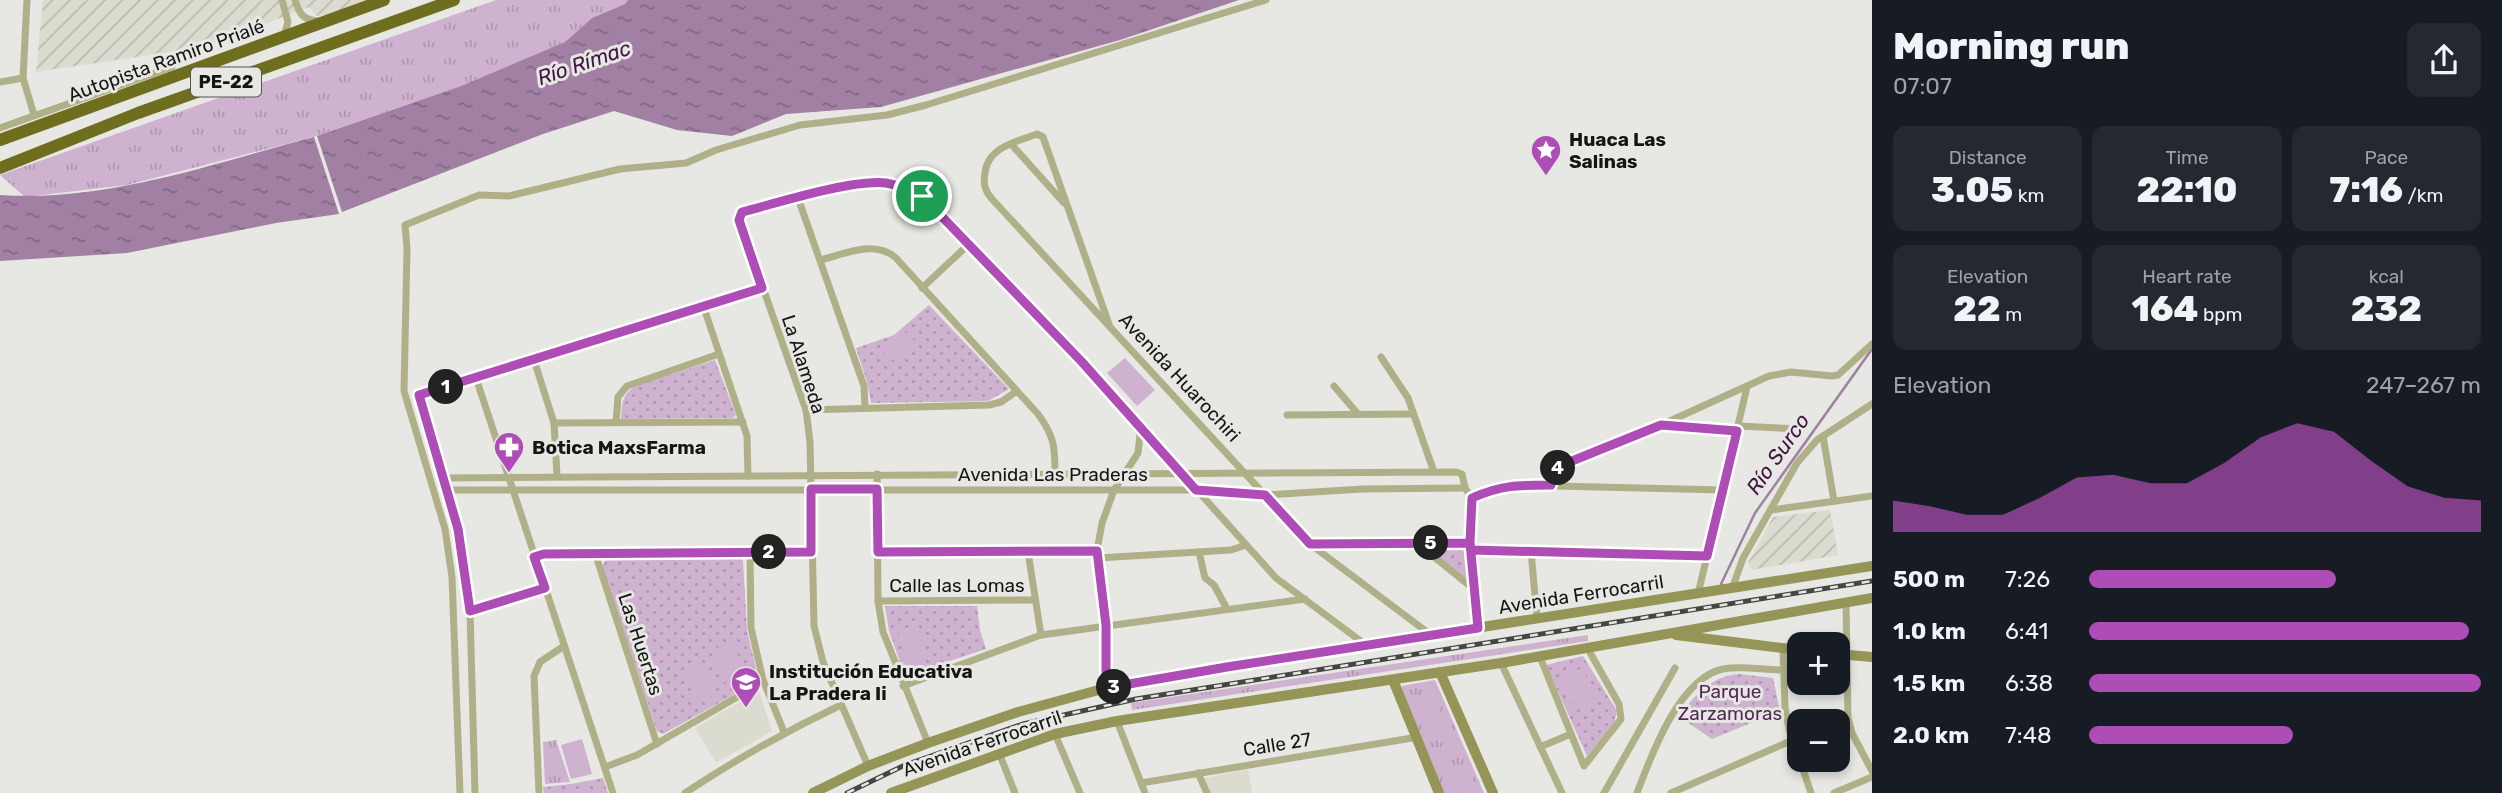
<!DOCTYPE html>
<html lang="en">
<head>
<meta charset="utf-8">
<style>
	:root { --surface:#171b24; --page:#242831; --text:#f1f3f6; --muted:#9ea1a6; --accent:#ae4db5 }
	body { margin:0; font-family:Rubik,sans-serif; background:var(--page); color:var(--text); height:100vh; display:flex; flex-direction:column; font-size:26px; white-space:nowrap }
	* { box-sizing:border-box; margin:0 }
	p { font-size:23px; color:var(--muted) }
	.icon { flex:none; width:38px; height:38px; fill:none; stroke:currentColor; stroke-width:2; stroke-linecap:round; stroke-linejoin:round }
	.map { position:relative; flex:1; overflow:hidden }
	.drawer { display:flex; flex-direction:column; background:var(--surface); width:630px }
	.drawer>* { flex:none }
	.buttons { position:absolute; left:1787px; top:632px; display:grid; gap:14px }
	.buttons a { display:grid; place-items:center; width:63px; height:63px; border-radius:14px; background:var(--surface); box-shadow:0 4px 10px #0003; font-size:35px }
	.pin { position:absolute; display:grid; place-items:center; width:60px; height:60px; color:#fff; margin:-30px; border:4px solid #fff; border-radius:50%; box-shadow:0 2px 7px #0007 }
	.km { position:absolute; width:35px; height:35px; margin:-18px; border-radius:50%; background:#222; color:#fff; font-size:19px; line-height:35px; text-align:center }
	.round { display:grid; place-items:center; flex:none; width:74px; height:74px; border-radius:14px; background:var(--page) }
	.summary { display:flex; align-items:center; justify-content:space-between; height:119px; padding:0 21px }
	h1 { font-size:38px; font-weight:800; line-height:52px }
	.figures { display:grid; grid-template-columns:repeat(3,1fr); gap:10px; height:119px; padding:7px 21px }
	.figures div { display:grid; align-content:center; border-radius:14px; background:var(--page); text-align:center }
	.figures b { font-size:35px; font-weight:800 }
	.figures small { font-size:19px; font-weight:400 }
	.figures p { font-size:19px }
	.chart { height:196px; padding:14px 21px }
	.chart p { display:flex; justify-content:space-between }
	.chart svg { width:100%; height:126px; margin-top:7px; fill:var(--accent); opacity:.7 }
	ul { padding:0 21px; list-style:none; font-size:23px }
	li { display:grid; grid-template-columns:112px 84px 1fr; align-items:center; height:52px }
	li i { height:18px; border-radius:9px; background:var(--accent) }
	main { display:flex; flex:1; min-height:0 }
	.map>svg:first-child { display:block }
	.built { fill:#dbdbd0 }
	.industrial { fill:url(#industrial-furrows) }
	.grass { fill:url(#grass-tufts) }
	.park { fill:url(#park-dots) }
	.garden { fill:#ceb2cf }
	.water { fill:url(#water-ripples) }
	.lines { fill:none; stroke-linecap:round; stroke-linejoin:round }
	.stream { stroke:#a180a3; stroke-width:2.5 }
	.street { stroke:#afb087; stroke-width:7 }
	.secondary { stroke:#949556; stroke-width:10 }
	.highway { stroke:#6f6e1f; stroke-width:12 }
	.rail-casing { stroke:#454543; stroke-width:5 }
	.rail { stroke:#e7e7e3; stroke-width:2.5; stroke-dasharray:8; stroke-linecap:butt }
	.route-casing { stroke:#fff; stroke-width:14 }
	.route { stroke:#ae4db5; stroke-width:9 }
	.labels { text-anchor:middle; stroke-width:6; stroke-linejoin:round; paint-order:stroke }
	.shield { fill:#e7e7e3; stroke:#545452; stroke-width:2 }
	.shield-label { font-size:18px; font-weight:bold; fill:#151514 }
	.street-label { font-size:19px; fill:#151514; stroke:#e7e7e3 }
	.poi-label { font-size:19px; font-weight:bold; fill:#151514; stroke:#e7e7e3; text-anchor:start }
	.park-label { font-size:19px; fill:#552958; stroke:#e7e7e3 }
	.water-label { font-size:21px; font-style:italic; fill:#401543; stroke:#e7e7e3 }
</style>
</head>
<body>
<main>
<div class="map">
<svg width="1872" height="793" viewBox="0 0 1872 793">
	<defs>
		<pattern id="industrial-furrows" width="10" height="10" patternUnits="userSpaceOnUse" patternTransform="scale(1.75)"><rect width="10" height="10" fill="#dbdbd0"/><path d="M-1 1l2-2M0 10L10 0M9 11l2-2" fill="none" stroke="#bbbbb2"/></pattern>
		<pattern id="grass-tufts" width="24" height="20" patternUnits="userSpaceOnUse" patternTransform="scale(1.75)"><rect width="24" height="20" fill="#ceb2cf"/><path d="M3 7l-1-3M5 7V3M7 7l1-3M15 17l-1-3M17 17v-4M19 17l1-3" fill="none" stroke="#b098b1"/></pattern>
		<pattern id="park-dots" width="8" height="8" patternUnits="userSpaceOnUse" patternTransform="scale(1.75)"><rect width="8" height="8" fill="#ceb2cf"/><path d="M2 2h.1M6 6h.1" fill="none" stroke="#b098b1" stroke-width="1.8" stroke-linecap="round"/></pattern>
		<pattern id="water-ripples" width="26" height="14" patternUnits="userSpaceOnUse" patternTransform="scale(1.75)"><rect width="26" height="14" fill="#a180a3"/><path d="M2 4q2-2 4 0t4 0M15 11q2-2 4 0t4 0" fill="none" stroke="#826884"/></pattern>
	</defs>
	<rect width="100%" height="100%" fill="#e7e7e3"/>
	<g class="built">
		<polygon points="759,691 772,731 716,763 695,728"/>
		<polygon points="1248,769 1252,793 1211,793 1205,778"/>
	</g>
	<g class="industrial">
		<polygon points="43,0 365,0 328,15 317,16 309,7 203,47 36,72"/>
		<polygon points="1830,510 1838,555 1752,570 1748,563 1773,517"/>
	</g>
	<g class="grass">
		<polygon points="496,0 628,0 625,4 592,18 565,42 461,86 317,136 127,185 25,197 0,175"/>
		<polygon points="1588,635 1588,641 1132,710 1131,703"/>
		<polygon points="1435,680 1484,793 1444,793 1402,690 1402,686"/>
		<polygon points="556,740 570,782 545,784 543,742"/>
	</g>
	<g class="park">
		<polygon points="929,305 1009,389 988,401 871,403 867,382 856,348 894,335"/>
		<path d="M715,360L736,415L733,418L621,419C622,404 622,395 635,386Z"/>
		<polygon points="1428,548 1466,548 1470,584"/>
		<polygon points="738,557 743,560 747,631 758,677 753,684 663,734 657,731 602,566 607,558"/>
		<polygon points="885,606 977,606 980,630 986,649 905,676 889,631"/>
		<polygon points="1583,656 1617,711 1614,723 1587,756 1546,665"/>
		<path d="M1739,674L1773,678L1780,711L1712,739L1678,716C1696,696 1710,676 1739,674Z"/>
		<polygon points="603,778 608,793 544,793 543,787 571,784"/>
	</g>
	<g class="garden">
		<polygon points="909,331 918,347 889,362 881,346"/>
		<polygon points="1125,358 1155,390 1137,406 1107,373"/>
		<polygon points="918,625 927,660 907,666 898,630"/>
		<polygon points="734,643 744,677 722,683 713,649"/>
		<polygon points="707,662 716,696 695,702 685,668"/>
		<polygon points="1583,668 1597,702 1574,711 1561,677"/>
		<polygon points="1436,702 1449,731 1435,738 1421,708"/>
		<polygon points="582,739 592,774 571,779 561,745"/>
	</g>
	<g class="water">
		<polygon points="628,0 1239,0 1120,40 881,107 786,114 732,136 677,130 614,111 543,134 342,212 317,136 461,86 565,42 592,18 625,4"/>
		<path d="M314,137L339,214L276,223L127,253L0,261V195C107,202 211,164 314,137Z"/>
	</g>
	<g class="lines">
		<polyline class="stream" points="1721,584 1755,513 1872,349"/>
		<g class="street">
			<polyline points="27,0 23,78 34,115"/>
			<polyline points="282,0 288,22 284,36"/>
			<path d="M295,0C299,13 303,20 317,21"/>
			<polyline points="0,82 23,78"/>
			<polyline points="0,128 172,67 170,61"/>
			<polyline points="1011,144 1064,203"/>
			<polyline points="798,198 864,386 865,408"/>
			<path d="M820,260C845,254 875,239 896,258L1038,414C1055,437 1055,448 1055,474"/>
			<polyline points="922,288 969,244"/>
			<polyline points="704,308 747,436 748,476"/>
			<path d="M1110,327L1043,137L1037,134C1016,142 988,147 985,173C983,184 985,191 992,199L1310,544L1431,635"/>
			<polyline points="1381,357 1408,398 1434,472"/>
			<polyline points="534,360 554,423 557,476"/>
			<polyline points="476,378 613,793"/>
			<polyline points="1334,386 1358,414"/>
			<polyline points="806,410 989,405 1001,402 1017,391"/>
			<polyline points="1287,415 1413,414"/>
			<polyline points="616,422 618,397 627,386 719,354"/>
			<polyline points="554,423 743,422"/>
			<polyline points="1661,426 1737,431"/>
			<polyline points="1738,426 1800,429"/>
			<polyline points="1823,436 1834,501"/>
			<polyline points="877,474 878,601 883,632 928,743"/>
			<polyline points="444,478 1456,472 1462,474 1465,488 1472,498 1470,543 1478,627"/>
			<polyline points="1551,485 1558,468 1567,463 1661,425 1769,376 1791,372 1832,376 1838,375 1872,344"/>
			<polyline points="448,490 1196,490 1265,495 1362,489 1465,488"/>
			<polyline points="1472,498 1497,487 1513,485 1723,490"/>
			<polyline points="1771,510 1872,496"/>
			<polyline points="1310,544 1470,543"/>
			<polyline points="1418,544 1475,590"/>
			<polyline points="1471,550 1707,556"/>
			<polyline points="1531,551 1537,618"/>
			<polyline points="750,552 751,628 763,680 784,732"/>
			<polyline points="1028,552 1041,635"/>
			<polyline points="1199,552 1205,578 1214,585 1227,609"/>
			<polyline points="595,553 657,744"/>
			<polyline points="878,553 1097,551"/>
			<polyline points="534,557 544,554 811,552"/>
			<polyline points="1098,558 1231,550 1246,545"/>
			<polyline points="1732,589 1743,558 1797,463 1817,440 1872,404"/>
			<polyline points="1698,594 1747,387"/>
			<polyline points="878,601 1035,600"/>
			<polyline points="1846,603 1848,718 1852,733 1872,771"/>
			<polyline points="470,611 545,588"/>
			<polyline points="1783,649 1785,708 1789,729 1811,793"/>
			<polyline points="1540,657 1584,766 1621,719 1619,704 1588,649"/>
			<polyline points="1501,663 1562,793"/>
			<polyline points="903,686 1041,635 1305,599"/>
			<polyline points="1106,688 1106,625 1097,551 1102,523 1114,490 1138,453 1140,435 1137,423"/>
			<polyline points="1117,721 1145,793"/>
			<polyline points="1055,734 1080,793"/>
			<polyline points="1540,747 1571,734"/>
			<polyline points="999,753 1015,793"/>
			<path d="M868,766L823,662L814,626L810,442L806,410L739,220L742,212C777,203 853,179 886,183C899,185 911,191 922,196L1082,362L1276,578L1366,645"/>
			<polyline points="605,767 637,755 751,689 763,680"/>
			<polyline points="1198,773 1207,793"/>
			<polyline points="1141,783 1418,737"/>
			<polyline points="460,793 452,577 445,529 404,391 407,249 405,225 479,195 509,196 620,169 686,163 716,150 800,125 887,115 926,105 1266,0"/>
			<polyline points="475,793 470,611 458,529 419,395 762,288"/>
			<polyline points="539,793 534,676 540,662 564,646"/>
			<path d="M685,793C738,758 784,732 841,705"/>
			<polyline points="1604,793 1675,668"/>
			<path d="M1637,793C1651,756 1679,678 1723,669C1741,665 1764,670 1782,670"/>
			<polyline points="1671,793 1793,740"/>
			<polyline points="1834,793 1872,777"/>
		</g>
		<g class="secondary">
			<polyline points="1676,635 1799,650"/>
			<polyline points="1838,654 1872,657"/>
			<polyline points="1440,672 1493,793"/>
			<polyline points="1393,680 1439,793"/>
			<polyline points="813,793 868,766 928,743 1018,712 1106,688 1227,667 1872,566"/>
			<polyline points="891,793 1055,734 1117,721 1501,663 1872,598"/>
		</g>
		<g class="highway">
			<polyline points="0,140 384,0"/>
			<polyline points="0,168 138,113 454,0"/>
		</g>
		<g class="rail-casing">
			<polyline id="rail" points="847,793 905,765 1023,724 1136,699 1872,581"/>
		</g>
		<use href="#rail" class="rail"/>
	</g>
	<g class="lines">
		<g class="route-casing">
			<path id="route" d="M922,196C911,191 899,185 886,183C853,179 777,203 742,212L739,220L762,288L419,395L458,529L470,611L545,588L534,557L544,554L811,552V489H877L878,552L1097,551L1106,625V688L1227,667L1478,628L1470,543L1472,498C1501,485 1519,485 1551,485L1553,475L1562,465L1661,425L1737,431L1707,556L1471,550L1470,543L1310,544L1265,495L1196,490L1082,362L922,196"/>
		</g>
		<use href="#route" class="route"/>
	</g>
	<defs>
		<g id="sight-pin" transform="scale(1.575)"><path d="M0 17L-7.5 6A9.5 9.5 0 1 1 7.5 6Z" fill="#ae4db5" stroke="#e7e7e3"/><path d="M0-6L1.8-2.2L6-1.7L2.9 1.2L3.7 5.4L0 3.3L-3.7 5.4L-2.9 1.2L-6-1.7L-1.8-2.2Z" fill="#fff"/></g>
		<g id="pharmacy-pin" transform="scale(1.575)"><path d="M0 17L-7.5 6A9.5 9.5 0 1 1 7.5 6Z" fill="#ae4db5" stroke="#e7e7e3"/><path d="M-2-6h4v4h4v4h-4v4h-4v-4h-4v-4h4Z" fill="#fff"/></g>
		<g id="school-pin" transform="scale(1.575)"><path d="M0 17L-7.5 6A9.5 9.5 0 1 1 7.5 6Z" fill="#ae4db5" stroke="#e7e7e3"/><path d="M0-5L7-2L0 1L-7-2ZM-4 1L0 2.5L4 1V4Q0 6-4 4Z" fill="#fff"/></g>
	</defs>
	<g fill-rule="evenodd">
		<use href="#sight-pin" x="1546" y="150"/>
		<use href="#pharmacy-pin" x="509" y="447"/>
		<use href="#school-pin" x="746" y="682"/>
	</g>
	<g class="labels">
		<rect class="shield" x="191" y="67.5" width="70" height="29" rx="5"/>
		<g class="shield-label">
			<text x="226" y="88">PE-22</text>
		</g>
		<g class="street-label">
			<text transform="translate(166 60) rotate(-20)" y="7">Autopista Ramiro Prialé</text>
			<text transform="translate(804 364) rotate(72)" y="7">La Alameda</text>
			<text transform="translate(1180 377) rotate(47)" y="7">Avenida Huarochiri</text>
			<text x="1053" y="481">Avenida Las Praderas</text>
			<text x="957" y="592">Calle las Lomas</text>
			<text transform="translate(1581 594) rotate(-9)" y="7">Avenida Ferrocarril</text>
			<text transform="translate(641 644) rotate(72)" y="7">Las Huertas</text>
			<text transform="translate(982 743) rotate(-19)" y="7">Avenida Ferrocarril</text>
			<text transform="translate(1277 744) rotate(-9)" y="7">Calle 27</text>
		</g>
		<g class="poi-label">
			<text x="1569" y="146">Huaca Las<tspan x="1569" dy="22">Salinas</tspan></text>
			<text x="532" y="454">Botica MaxsFarma</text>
			<text x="769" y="678">Institución Educativa<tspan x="769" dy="22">La Pradera Ii</tspan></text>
		</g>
		<g class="park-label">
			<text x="1730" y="698">Parque<tspan x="1730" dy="22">Zarzamoras</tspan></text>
		</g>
		<g class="water-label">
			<text transform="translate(584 63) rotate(-19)" y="7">Río Rímac</text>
			<text transform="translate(1778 454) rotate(-55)" y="7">Río Surco</text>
		</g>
	</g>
</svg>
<div class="buttons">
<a>+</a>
<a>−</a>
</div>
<div class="pin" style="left:922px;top:196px;background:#1e9e55"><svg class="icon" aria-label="arrive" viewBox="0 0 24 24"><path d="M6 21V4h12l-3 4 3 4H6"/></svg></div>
<b class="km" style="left:446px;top:387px">1</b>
<b class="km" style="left:769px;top:552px">2</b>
<b class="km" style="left:1114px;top:687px">3</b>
<b class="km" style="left:1558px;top:468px">4</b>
<b class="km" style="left:1431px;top:543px">5</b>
</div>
<section class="drawer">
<div class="summary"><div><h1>Morning run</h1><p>07:07</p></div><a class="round"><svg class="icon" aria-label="share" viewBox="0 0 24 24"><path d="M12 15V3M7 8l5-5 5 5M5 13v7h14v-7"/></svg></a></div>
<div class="figures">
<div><p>Distance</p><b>3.05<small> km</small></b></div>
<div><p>Time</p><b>22:10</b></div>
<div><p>Pace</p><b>7:16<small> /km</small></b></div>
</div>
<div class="figures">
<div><p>Elevation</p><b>22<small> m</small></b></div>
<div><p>Heart rate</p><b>164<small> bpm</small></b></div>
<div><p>kcal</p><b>232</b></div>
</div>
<div class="chart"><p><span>Elevation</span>247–267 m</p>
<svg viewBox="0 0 160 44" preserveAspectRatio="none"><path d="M0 44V33L10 35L20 38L30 38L40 32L50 25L60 24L70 27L80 27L90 20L100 11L110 6L120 9L130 19L140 28L150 32L160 33V44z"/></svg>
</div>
<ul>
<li><b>500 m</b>7:26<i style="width:63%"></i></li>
<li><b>1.0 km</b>6:41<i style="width:97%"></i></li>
<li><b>1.5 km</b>6:38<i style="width:100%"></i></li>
<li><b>2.0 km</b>7:48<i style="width:52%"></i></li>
</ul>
</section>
</main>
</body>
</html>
